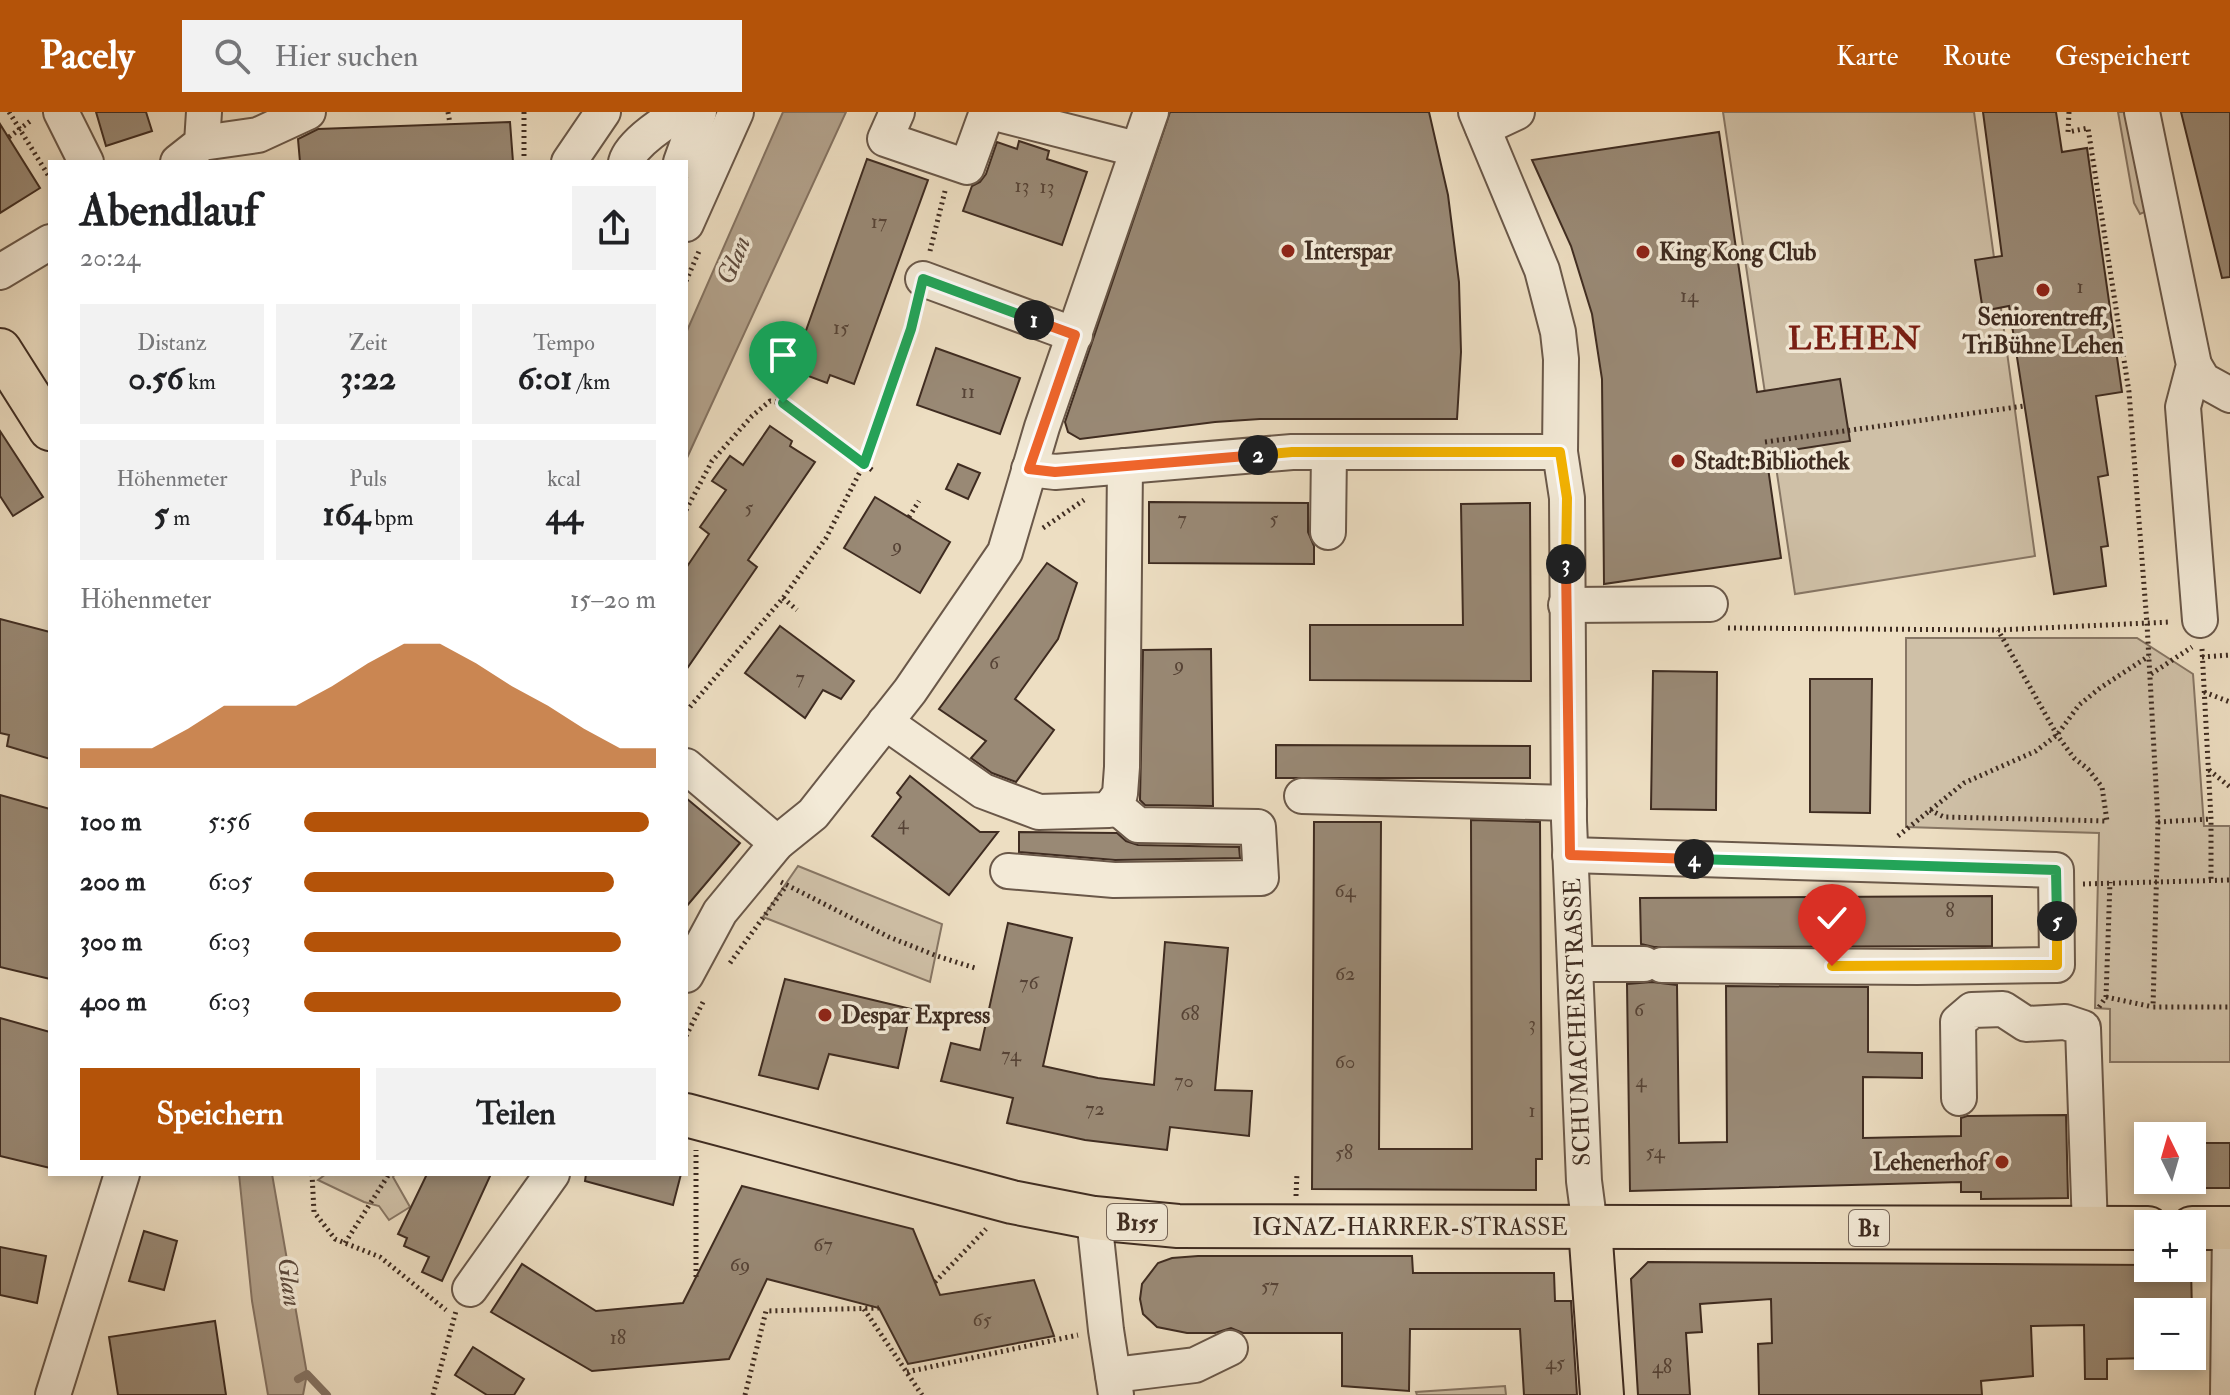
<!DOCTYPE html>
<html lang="de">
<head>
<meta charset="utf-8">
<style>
	:root { --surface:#fff; --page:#f2f2f2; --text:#202124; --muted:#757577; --accent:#b45309 }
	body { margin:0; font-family:"IM FELL Double Pica",serif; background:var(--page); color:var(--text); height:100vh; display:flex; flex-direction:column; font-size:30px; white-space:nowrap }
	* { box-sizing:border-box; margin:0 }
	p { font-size:26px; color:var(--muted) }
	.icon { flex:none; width:44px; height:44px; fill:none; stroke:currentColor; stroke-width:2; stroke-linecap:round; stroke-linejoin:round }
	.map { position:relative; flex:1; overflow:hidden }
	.details { position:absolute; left:48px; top:48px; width:640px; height:1016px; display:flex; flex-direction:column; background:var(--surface); border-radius:0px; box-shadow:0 4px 12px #0003 }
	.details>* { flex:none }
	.needle { width:52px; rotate:355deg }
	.tools { position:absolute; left:2134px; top:1010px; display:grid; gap:16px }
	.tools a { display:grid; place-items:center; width:72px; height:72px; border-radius:0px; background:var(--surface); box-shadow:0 4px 12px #0003; font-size:40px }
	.pin { position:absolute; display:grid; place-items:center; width:68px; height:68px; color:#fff; margin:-82px -34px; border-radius:50% 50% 50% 0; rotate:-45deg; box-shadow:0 0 8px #0007 }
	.pin .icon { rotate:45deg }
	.km { position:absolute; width:40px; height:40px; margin:-20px; border-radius:50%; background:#222; color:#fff; font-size:22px; line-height:40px; text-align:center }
	.round { display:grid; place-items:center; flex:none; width:84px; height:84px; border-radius:0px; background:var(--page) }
	.overview { display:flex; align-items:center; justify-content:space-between; height:136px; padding:0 32px }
	h1 { font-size:44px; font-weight:800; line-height:60px }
	.figures { display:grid; grid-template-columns:repeat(3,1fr); gap:12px; height:136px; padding:8px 32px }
	.figures div { display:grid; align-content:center; border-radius:0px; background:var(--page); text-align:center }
	.figures b { font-size:34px; font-weight:800 }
	.figures small { font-size:22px; font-weight:400 }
	.figures p { font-size:22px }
	.chart { height:224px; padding:16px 32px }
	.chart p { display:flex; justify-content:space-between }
	.chart svg { width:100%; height:144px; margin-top:8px; fill:var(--accent); opacity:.7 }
	.cta { display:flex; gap:16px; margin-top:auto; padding:16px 32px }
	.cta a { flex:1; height:92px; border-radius:0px; background:var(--accent); color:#fff; font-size:32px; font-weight:800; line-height:92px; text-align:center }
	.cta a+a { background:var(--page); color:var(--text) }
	ul { padding:0 32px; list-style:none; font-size:26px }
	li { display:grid; grid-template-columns:128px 96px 1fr; align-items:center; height:60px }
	li i { height:20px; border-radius:10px; background:var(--accent) }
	header { display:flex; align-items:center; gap:48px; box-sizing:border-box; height:112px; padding:0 40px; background:var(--accent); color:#fff }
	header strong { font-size:38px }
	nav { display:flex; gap:44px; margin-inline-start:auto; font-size:28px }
	.search { width:560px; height:72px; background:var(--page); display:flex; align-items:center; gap:20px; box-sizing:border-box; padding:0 28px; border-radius:0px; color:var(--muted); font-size:30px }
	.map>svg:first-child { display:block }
	.green { fill:#cfc0a7; stroke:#877664; stroke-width:2 }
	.water { fill:#b2a18b; stroke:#847261; stroke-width:2 }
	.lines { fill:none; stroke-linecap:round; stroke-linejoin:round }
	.stream { stroke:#847261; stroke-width:8 }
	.building { fill:#998975; stroke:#3f2c21; stroke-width:2 }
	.minor-casing { stroke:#6a5849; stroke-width:38 }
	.major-casing { stroke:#3f2c21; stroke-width:46 }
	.path { stroke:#3f2c21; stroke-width:5; stroke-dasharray:2 4; stroke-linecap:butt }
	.minor { stroke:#f3ead7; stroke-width:34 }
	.major { stroke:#eddec2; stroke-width:42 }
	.split-1-casing { stroke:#fff; stroke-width:16 }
	.split-2-casing { stroke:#fff; stroke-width:16 }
	.split-3-casing { stroke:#fff; stroke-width:16 }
	.split-4-casing { stroke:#fff; stroke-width:16 }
	.split-5-casing { stroke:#fff; stroke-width:16 }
	.split-6-casing { stroke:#fff; stroke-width:16 }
	.split-1 { stroke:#22a559; stroke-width:10 }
	.split-2 { stroke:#f0652b; stroke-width:10 }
	.split-3 { stroke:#f5b400; stroke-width:10 }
	.split-4 { stroke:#f0652b; stroke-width:10 }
	.split-5 { stroke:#22a559; stroke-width:10 }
	.split-6 { stroke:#f5b400; stroke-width:10 }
	.poi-dot { fill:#8f2418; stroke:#f3ead7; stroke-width:3 }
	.labels { text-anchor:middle; stroke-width:7; stroke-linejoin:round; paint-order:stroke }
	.number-label { font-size:20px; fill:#564336 }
	.shield { fill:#f3ead7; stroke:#756558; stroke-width:2 }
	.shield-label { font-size:22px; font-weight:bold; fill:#3f2c21 }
	.poi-label { font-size:24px; font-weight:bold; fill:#3f2c21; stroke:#f3ead7; text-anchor:start }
	.street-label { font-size:24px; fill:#3f2c21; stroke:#f3ead7 }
	.water-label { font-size:26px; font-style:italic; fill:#5c493c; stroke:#f3ead7 }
	.district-label { font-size:32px; font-weight:bold; letter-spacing:2px; fill:#7a1f14; stroke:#f3ead7 }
</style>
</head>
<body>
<header>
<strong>Pacely</strong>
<div class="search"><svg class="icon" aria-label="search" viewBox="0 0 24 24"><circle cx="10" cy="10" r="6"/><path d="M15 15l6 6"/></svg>Hier suchen</div>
<nav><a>Karte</a><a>Route</a><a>Gespeichert</a></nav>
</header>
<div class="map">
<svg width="2230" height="1283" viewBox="0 0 2230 1283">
	<rect width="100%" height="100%" fill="#eddec2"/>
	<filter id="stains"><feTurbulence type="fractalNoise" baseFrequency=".0025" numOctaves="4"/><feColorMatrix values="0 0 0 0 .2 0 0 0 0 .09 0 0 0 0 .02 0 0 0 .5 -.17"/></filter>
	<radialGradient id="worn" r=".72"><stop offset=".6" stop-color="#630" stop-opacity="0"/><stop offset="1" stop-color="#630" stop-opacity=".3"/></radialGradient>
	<g class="green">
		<polygon points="1723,0 1974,0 2035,444 1795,482"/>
		<polygon points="2118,0 2128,0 2149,98 2140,102 2134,91"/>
		<polygon points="1906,526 2137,526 2193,562 2204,714 2230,714 2230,950 2110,950 2110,897 2095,896 2099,721 1906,715"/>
		<polygon points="798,754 942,812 930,870 763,805"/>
		<polygon points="326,1062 395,1062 393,1065 410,1095 389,1108 379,1094 364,1090 318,1068"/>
		<polygon points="1505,1274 1506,1283 1417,1283 1416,1280"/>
	</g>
	<g class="water">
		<polygon points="783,0 846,0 686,348 686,221"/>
		<polygon points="239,1062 272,1062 307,1262 303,1283 268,1283 252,1189"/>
	</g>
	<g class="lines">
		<polyline class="stream" points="298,1267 307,1262 327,1283"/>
	</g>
	<g class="building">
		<polygon points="96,0 146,0 152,19 106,34"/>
		<polygon points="1170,0 1429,0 1448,83 1459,170 1461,240 1457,307 1260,307 1215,310 1080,327 1068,320 1065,310"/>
		<polygon points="1983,0 2056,0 2062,40 2087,36 2122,280 2096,284 2108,363 2098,365 2108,434 2101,435 2106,474 2054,482 2009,194 1983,199 1975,148 2002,144"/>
		<polygon points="2181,0 2230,0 2230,165 2222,166"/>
		<polygon points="510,10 513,50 300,50 298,27 318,17"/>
		<polygon points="0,12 40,76 0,101"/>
		<polygon points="1719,20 1757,280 1840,267 1850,329 1766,342 1781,446 1604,472 1602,267 1592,202 1571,134 1532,48"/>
		<polygon points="1019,29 1049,39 1047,47 1087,60 1062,133 963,99 972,74 980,70 986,62 997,30 1017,37"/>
		<polygon points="867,47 928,68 854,272 830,263 827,271 792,258"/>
		<polygon points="936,236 1020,266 1000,322 917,293"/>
		<polygon points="770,314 792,329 790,334 815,350 748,448 757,455 686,558 686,456 709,422 700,415 726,378 712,369 730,344 743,353"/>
		<polygon points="0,319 43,385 13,404 0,384"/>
		<polygon points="958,352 980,361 968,387 946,377"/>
		<polygon points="875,385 950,430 920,481 844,436"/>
		<polygon points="1149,390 1308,391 1308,420 1314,434 1314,452 1149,451"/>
		<polygon points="1530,391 1531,569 1310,568 1310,513 1463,513 1461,392"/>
		<polygon points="1047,451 1077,471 1058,527 1015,587 1054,618 1016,670 992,661 971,646 986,629 939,597"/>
		<polygon points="0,507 50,520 50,647 7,634 9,623 0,621"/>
		<polygon points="780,514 854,569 841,587 823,578 805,606 745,561"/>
		<polygon points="1211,537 1213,694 1145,693 1140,688 1143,538"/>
		<polygon points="1653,559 1717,560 1716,698 1651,697"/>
		<polygon points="1810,567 1872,567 1870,701 1810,700"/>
		<polygon points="1276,633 1530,634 1530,666 1276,666"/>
		<polygon points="910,664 980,720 998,720 949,783 872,724 901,685 897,681"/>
		<polygon points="0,683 50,697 50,867 0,855"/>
		<polygon points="686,686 740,731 686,795"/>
		<polygon points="1471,708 1540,710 1542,1047 1536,1047 1536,1078 1312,1077 1314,710 1381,710 1379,1037 1472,1037"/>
		<polygon points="1019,720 1117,721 1126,729 1138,733 1239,735 1240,746 1115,748 1019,740"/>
		<polygon points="1992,784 1992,834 1654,835 1641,832 1640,786"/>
		<polygon points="1008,811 1072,826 1043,954 1098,966 1154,973 1165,830 1228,836 1215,978 1252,979 1249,1024 1170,1015 1167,1038 1085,1028 1007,1011 1013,986 941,969 951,931 980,938"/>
		<polygon points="785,867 911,897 898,956 829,942 818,977 759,963"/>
		<polygon points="1652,870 1677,873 1679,1031 1727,1030 1726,874 1868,875 1868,940 1922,941 1922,966 1863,965 1863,1026 1961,1024 1961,1006 1967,1004 2066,1003 2068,1086 1981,1087 1981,1080 1961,1080 1961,1070 1630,1079 1627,872"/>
		<polygon points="0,906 50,920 50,1056 0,1044"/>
		<rect x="2192" y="1031" width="38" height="45"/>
		<polygon points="427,1062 491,1062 442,1169 422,1160 429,1145 404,1134 407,1126 398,1122"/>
		<polygon points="586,1062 681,1062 673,1093 585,1069"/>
		<polygon points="742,1074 913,1117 940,1183 1034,1168 1054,1224 908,1252 879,1196 767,1167 729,1247 592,1259 491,1200 522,1152 596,1199 683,1191"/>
		<polygon points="144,1119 177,1129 164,1178 129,1169"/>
		<polygon points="0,1135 46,1144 37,1191 0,1183"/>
		<polygon points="1198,1144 1412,1144 1413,1161 1554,1161 1555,1189 1571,1189 1577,1283 1524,1283 1520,1217 1410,1217 1409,1279 1342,1274 1342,1221 1243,1221 1231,1216 1215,1221 1187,1221 1157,1215 1143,1202 1140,1187 1142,1172 1158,1151 1172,1146"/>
		<polygon points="1648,1150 2148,1153 2148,1156 2191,1156 2192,1200 2148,1200 2148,1246 2107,1247 2107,1267 2085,1267 2084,1213 2031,1214 2033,1264 1981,1269 1982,1283 1759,1283 1758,1232 1772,1231 1771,1187 1700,1192 1702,1220 1686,1221 1690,1283 1638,1283 1631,1167"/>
		<polygon points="215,1209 226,1283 118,1283 109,1225"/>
		<polygon points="473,1235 524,1267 514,1283 487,1283 455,1263"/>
	</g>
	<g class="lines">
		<g class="minor-casing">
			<g id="minor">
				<polyline points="61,0 86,50"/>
				<polyline points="897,0 885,27 967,55 987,0"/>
				<polyline points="991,0 1136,37"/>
				<polyline points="1476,0 1542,158 1558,220 1561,247 1560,340 1567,386 1569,709 1584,1069 1590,1115"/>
				<polyline points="2142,0 2194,253 2183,295 2200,508"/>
				<polyline points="1483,16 1517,0"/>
				<polyline points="202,31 258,23 308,0"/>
				<polyline points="178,50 202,31 204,0"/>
				<polyline points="569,50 603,0"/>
				<path d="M626,50C631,32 668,6 686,0"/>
				<polyline points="681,50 699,0"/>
				<polyline points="686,112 736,0"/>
				<polyline points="0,160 50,130"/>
				<polyline points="923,167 1075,223"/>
				<polyline points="2194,253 2203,268 2230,283"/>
				<polyline points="1029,357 1055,360 1292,340 1560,340"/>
				<polyline points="1328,420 1329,340"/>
				<polyline points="1566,493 1710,492"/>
				<polyline points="885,610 983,679 1039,700 1109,698 1120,682 1122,655 1125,354"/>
				<polyline points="686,654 777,731"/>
				<polyline points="1302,684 1569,691"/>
				<polyline points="1570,743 2056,758 2057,853 1917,855 1662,853"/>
				<polyline points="1008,759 1114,768 1261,766 1258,715 1138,713 1113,692"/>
				<polyline points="1576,852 1644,852"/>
				<polyline points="686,863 720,800 777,731 813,702 910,579 1005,440 1042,315 1151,0"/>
				<polyline points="1959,986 1958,910 1972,898 2003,897 2026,912 2065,910 2083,916 2090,1116"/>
				<polyline points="1094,1106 1106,1218 1116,1283"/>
				<polyline points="470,1177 552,1062"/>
				<polyline points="1113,1263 1195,1253 1230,1236"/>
				<polyline points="53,1283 122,1062"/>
				<polyline points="2228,1283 2230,1116"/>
			</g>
		</g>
		<g class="major-casing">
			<g id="major">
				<polyline points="0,238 50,317"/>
				<polyline points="686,1003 1012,1090 1094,1106 1178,1114 2148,1116"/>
				<polyline points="1590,1115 1602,1283"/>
				<polyline points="2192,1116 2230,1116"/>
			</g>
		</g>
		<g class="path">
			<polyline points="9,0 50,66"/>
			<polyline points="448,0 450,12"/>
			<polyline points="2069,0 2068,20 2088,16 2129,280 2147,512 2158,710 2153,895 2230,895"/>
			<polyline points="9,25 33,7"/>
			<polyline points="524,50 524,0"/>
			<polyline points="930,139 945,79"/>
			<polyline points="686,169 700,137"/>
			<polyline points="1765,330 2024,294"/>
			<polyline points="872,358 864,352 916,195"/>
			<polyline points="686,398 712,349 752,304 770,289 783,291 864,352 826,426 783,486 690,595"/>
			<polyline points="909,405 919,389"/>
			<polyline points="1043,416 1084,388"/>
			<polyline points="783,486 797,498"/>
			<polyline points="1728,516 1998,518 2170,510"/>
			<polyline points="2202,537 2211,707 2211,768"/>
			<polyline points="2202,545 2230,543"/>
			<polyline points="2151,562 2192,535"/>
			<polyline points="2204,580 2230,590"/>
			<polyline points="2209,658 2230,675"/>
			<polyline points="1930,698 1944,705 2107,709 2102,675 2088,657 2074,646 2057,623 1998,518"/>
			<polyline points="2158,710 2211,707"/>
			<polyline points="1898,724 1964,671 2036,639 2057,623 2079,593 2100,576 2149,544"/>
			<polyline points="781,770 889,825 937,844 975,856"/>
			<polyline points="2083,772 2230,768"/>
			<polyline points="730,851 786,774"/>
			<polyline points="2106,885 2153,895"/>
			<polyline points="2099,895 2106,885 2110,770"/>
			<polyline points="686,924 704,888"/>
			<polyline points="312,1062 314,1100 335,1127 380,1145 446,1198"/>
			<polyline points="1296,1084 1297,1061"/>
			<polyline points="345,1131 389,1062"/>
			<polyline points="696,1165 696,1038"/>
			<polyline points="935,1170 986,1117"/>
			<polyline points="864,1197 922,1283"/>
			<polyline points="907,1260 1078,1223"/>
			<polyline points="433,1283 456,1199"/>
			<polyline points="745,1283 766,1199 879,1196"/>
		</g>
		<use href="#minor" class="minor"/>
		<use href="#major" class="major"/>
	</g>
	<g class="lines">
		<g class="split-1-casing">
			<polyline id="split-1" points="783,291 864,352 911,217 923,167 1034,208"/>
		</g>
		<g class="split-2-casing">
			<polyline id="split-2" points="1034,208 1075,223 1029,357 1055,360 1258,343"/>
		</g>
		<g class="split-3-casing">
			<polyline id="split-3" points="1258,343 1292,340 1560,340 1567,386 1566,452"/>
		</g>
		<g class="split-4-casing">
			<polyline id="split-4" points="1566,452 1570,743 1694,747"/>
		</g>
		<g class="split-5-casing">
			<polyline id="split-5" points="1694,747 2056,758 2057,809"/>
		</g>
		<g class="split-6-casing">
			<polyline id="split-6" points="1832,854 2057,853 2057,809"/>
		</g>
		<use href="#split-1" class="split-1"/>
		<use href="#split-2" class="split-2"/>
		<use href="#split-3" class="split-3"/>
		<use href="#split-4" class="split-4"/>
		<use href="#split-5" class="split-5"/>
		<use href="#split-6" class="split-6"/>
	</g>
	<g class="poi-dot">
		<circle cx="1288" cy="139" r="8"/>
		<circle cx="1643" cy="140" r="8"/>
		<circle cx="2043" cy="178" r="8"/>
		<circle cx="1678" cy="349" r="8"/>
		<circle cx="825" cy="903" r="8"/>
		<circle cx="2002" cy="1050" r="8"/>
	</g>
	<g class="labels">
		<g class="number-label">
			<text x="1022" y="80">13</text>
			<text x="1047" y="81">13</text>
			<text x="879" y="116">17</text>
			<text x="2080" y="181">1</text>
			<text x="1689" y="190">14</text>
			<text x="841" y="222">15</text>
			<text x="968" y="286">11</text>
			<text x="749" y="402">5</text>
			<text x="1182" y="413">7</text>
			<text x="1274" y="413">5</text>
			<text x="897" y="440">9</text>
			<text x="994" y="557">6</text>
			<text x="1179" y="559">9</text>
			<text x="800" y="572">7</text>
			<text x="903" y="717">4</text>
			<text x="1345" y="785">64</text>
			<text x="1950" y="805">8</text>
			<text x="1345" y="868">62</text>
			<text x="1029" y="877">76</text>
			<text x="1639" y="904">6</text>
			<text x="1190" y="908">68</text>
			<text x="1532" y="918">3</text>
			<text x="1011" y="949">74</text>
			<text x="1345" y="956">60</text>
			<text x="1184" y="975">70</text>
			<text x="1641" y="975">4</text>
			<text x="1095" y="1003">72</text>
			<text x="1532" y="1005">1</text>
			<text x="1655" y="1046">54</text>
			<text x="1344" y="1047">58</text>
			<text x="823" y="1139">67</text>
			<text x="740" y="1159">69</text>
			<text x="1270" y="1180">57</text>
			<text x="982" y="1214">65</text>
			<text x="618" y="1232">18</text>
			<text x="1555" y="1257">45</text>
			<text x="1662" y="1261">48</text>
		</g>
		<g class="shield">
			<rect x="1107" y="1092" width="60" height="36" rx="6"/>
			<rect x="1849" y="1098" width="40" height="36" rx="6"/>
		</g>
		<g class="shield-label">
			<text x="1137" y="1118">B155</text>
			<text x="1869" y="1124">B1</text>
		</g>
		<g class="poi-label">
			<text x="1304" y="147">Interspar</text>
			<text x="1659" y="148">King Kong Club</text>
			<text x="2043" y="213" text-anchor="middle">Seniorentreff,<tspan x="2043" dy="28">TriBühne Lehen</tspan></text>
			<text x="1694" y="357">Stadt:Bibliothek</text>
			<text x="841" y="911">Despar Express</text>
			<text x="1986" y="1058" text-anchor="end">Lehenerhof</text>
		</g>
		<g class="street-label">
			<text transform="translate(1577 910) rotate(-92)" y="8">SCHUMACHERSTRASSE</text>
			<text x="1410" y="1123">IGNAZ-HARRER-STRASSE</text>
		</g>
		<g class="water-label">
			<text transform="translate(733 148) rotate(-67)" y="9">Glan</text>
			<text transform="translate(290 1170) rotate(82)" y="9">Glan</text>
		</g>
		<g class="district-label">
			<text x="1855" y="237">LEHEN</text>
		</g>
	</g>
	<rect width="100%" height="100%" filter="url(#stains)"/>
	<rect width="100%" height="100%" fill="url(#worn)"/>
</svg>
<div class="tools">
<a><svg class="needle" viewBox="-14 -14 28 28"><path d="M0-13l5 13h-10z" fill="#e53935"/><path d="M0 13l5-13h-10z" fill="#757577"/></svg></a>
<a>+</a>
<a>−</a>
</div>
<div class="pin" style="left:783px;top:291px;background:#1e9e55"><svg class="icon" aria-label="arrive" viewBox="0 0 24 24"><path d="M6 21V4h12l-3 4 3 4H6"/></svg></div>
<div class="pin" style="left:1832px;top:854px;background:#d93025"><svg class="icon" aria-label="check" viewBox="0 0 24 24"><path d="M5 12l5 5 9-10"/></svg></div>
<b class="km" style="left:1034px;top:208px">1</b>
<b class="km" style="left:1258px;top:343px">2</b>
<b class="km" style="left:1566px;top:452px">3</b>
<b class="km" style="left:1694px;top:747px">4</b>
<b class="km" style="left:2057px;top:809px">5</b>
<section class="details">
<div class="overview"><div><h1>Abendlauf</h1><p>20:24</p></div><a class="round"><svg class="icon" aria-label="share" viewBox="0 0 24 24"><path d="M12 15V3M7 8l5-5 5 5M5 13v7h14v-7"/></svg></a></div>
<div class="figures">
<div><p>Distanz</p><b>0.56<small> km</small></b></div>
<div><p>Zeit</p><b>3:22</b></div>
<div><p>Tempo</p><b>6:01<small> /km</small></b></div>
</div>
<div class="figures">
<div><p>Höhenmeter</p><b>5<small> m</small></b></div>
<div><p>Puls</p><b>164<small> bpm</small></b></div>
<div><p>kcal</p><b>44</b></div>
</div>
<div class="chart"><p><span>Höhenmeter</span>15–20 m</p>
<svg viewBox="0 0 160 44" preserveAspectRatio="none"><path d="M0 44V38L10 38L20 38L30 32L40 25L50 25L60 25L70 19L80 12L90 6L100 6L110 12L120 19L130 25L140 32L150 38L160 38V44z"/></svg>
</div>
<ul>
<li><b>100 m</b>5:56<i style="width:98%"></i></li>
<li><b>200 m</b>6:05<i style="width:88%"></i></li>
<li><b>300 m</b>6:03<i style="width:90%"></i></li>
<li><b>400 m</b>6:03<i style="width:90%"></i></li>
</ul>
<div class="cta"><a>Speichern</a><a>Teilen</a></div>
</section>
</div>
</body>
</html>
